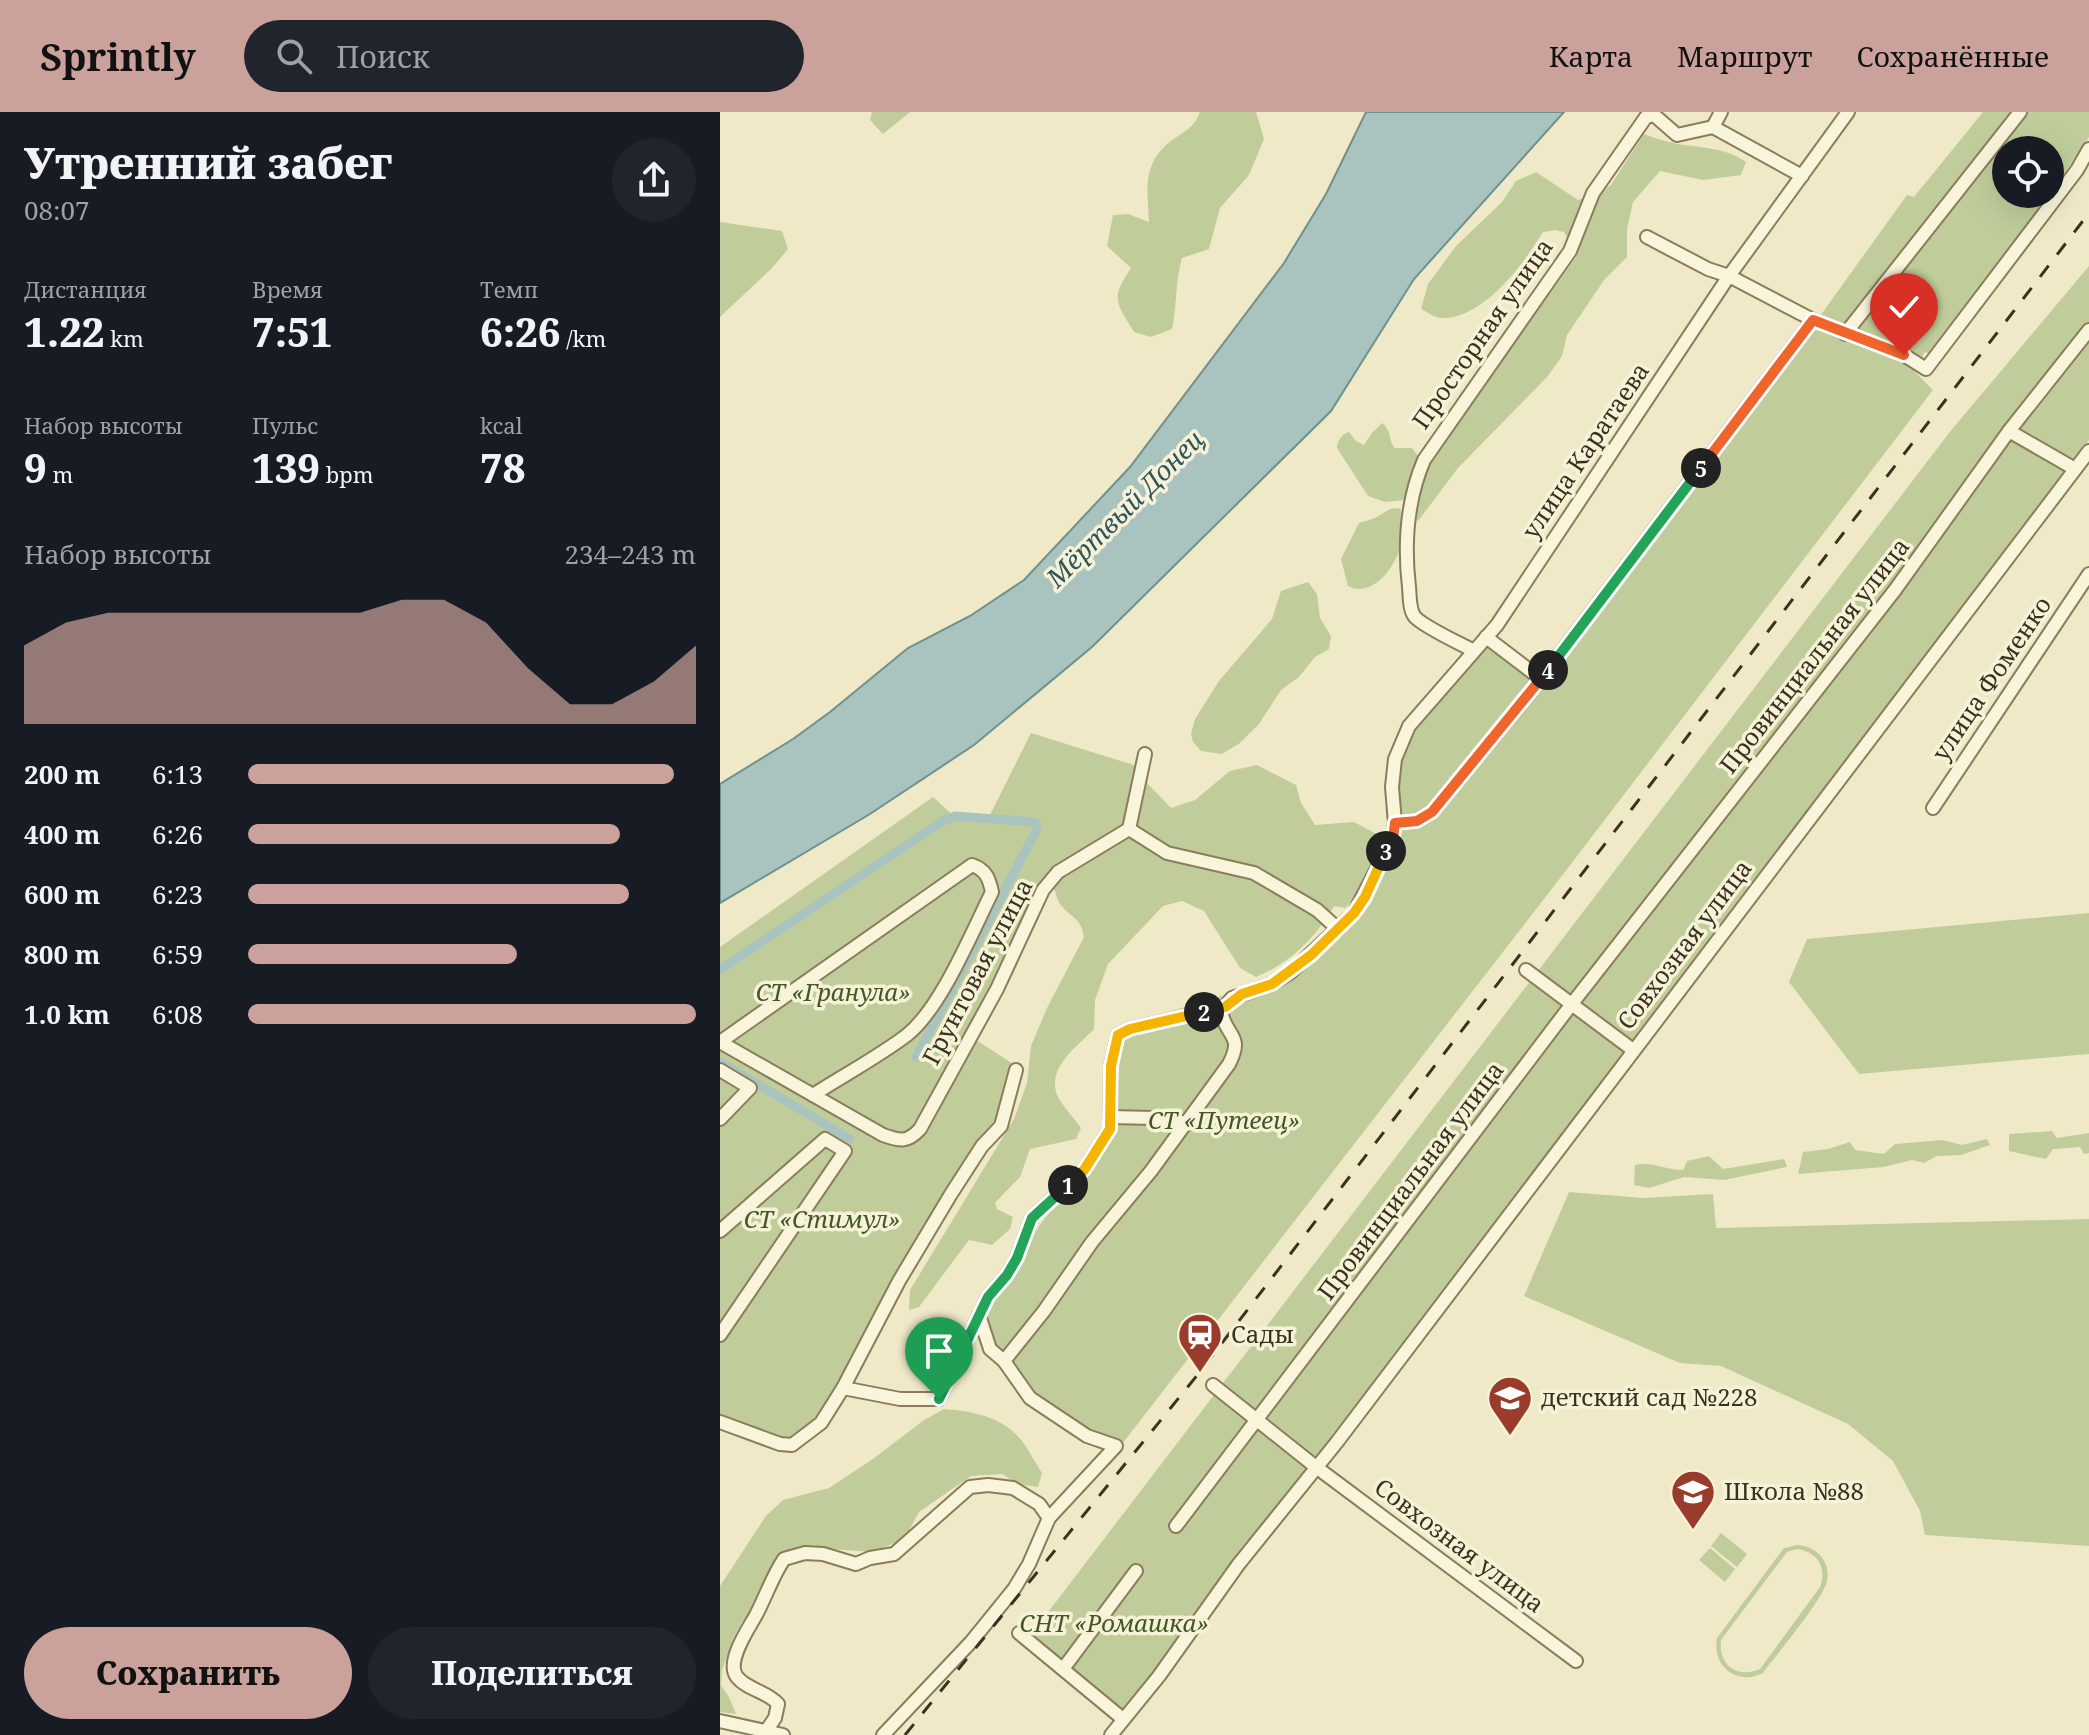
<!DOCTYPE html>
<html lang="ru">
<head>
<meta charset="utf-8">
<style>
	:root { --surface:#171b24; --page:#20242c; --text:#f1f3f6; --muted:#9ea1a6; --accent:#caa19b }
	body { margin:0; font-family:"Noto Serif",serif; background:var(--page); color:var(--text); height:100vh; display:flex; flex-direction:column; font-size:30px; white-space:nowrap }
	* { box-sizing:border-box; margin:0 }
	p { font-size:26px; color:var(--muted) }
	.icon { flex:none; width:44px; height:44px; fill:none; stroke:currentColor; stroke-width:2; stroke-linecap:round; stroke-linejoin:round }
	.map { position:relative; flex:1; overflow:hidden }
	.side { display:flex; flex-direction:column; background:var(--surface); width:720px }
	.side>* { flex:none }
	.buttons { position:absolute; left:1272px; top:24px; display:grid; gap:16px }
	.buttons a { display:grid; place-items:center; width:72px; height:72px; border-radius:50%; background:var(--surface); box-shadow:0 8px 32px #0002; font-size:40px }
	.pin { position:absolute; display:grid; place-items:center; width:68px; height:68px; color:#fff; margin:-82px -34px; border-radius:50% 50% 50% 0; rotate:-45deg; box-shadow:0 0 8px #0007 }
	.pin .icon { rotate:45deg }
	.km { position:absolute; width:40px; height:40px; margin:-20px; border-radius:50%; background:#222; color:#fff; font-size:22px; line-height:40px; text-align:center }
	.round { display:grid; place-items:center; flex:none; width:84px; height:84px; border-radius:42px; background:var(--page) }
	.headline { display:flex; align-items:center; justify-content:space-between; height:136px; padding:0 24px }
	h1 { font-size:44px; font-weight:800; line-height:60px }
	.metrics { display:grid; grid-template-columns:repeat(3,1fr); gap:12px; height:136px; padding:8px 24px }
	.metrics div { display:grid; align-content:center }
	.metrics b { font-size:40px; font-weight:800 }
	.metrics small { font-size:22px; font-weight:400 }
	.metrics p { font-size:22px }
	.chart { height:224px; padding:16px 24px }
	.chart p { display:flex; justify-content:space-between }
	.chart svg { width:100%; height:144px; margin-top:8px; fill:var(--accent); opacity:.7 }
	.action { display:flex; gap:16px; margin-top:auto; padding:16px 24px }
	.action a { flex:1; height:92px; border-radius:48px; background:var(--accent); color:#111; font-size:32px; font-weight:800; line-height:92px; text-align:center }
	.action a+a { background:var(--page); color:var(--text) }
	ul { padding:0 24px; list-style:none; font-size:26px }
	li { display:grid; grid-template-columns:128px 96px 1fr; align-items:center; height:60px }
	li i { height:20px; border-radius:10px; background:var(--accent) }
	header { display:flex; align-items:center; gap:48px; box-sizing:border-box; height:112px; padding:0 40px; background:var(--accent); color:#111 }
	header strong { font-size:38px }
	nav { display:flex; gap:44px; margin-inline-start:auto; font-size:28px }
	.search { width:560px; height:72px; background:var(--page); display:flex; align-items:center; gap:20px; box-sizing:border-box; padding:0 28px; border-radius:44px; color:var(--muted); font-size:30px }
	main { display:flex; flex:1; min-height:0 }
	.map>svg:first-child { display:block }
	.green { fill:#c0cd9b; fill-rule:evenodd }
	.water { fill:#a9c3bf; stroke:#6f918e; stroke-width:2 }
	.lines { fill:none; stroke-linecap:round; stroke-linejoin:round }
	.canal { stroke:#a9c3bf; stroke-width:9 }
	.minor-casing { stroke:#8b7c5c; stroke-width:16 }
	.minor { stroke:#f9f5db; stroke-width:12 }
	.rail { stroke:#3b3120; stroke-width:3; stroke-dasharray:14 14; stroke-linecap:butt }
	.split-1-casing { stroke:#fff; stroke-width:16 }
	.split-2-casing { stroke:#fff; stroke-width:16 }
	.split-3-casing { stroke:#fff; stroke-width:16 }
	.split-4-casing { stroke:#fff; stroke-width:16 }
	.split-5-casing { stroke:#fff; stroke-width:16 }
	.split-6-casing { stroke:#fff; stroke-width:16 }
	.split-1 { stroke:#22a559; stroke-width:10 }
	.split-2 { stroke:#f5b400; stroke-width:10 }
	.split-3 { stroke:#f5b400; stroke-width:10 }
	.split-4 { stroke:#f0652b; stroke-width:10 }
	.split-5 { stroke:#22a559; stroke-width:10 }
	.split-6 { stroke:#f0652b; stroke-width:10 }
	.labels { text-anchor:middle; stroke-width:7; stroke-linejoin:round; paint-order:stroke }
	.street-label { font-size:24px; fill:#3b3120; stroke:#f6f2d7 }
	.park-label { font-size:24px; font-style:italic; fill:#445727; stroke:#f6f2d7 }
	.poi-label { font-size:24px; fill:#3b3120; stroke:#f6f2d7; text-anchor:start }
	.water-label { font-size:26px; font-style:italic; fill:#2f575b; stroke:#f6f2d7 }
</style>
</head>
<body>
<header>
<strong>Sprintly</strong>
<div class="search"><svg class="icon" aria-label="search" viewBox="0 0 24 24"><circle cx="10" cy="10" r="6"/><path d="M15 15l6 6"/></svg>Поиск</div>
<nav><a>Карта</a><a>Маршрут</a><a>Сохранённые</a></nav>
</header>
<main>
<section class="side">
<div class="headline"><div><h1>Утренний забег</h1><p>08:07</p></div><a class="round"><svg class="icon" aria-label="share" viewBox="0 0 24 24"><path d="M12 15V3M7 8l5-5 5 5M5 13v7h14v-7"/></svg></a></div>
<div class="metrics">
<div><p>Дистанция</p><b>1.22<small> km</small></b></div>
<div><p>Время</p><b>7:51</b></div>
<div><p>Темп</p><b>6:26<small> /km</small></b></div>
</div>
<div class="metrics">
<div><p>Набор высоты</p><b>9<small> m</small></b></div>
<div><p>Пульс</p><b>139<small> bpm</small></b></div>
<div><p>kcal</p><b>78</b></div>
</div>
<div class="chart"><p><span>Набор высоты</span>234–243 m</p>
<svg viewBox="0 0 160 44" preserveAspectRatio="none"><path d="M0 44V20L10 13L20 10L30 10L40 10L50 10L60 10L70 10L80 10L90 6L100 6L110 13L120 27L130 38L140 38L150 31L160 20V44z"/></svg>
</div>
<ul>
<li><b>200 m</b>6:13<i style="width:95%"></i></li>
<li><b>400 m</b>6:26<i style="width:83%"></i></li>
<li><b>600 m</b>6:23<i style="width:85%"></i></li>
<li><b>800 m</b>6:59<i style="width:60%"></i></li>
<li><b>1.0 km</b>6:08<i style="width:100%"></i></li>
</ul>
<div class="action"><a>Сохранить</a><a>Поделиться</a></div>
</section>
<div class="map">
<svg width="1369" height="1623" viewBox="0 0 1369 1623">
	<rect width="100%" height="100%" fill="#efe9c8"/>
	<g class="green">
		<polygon points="152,0 190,0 163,22 150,8"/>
		<path d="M480,0H536L544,27L529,63L500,96L489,137L462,146C455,171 457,193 452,217L431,225L414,220C396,190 390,187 411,156L387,134L393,103L408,102L429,110C427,74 422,49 455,26C467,18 475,14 480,0Z"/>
		<path d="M1263,0H1369V25L1330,82V38H1286V82H1330L1210,243L1205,240L1194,259L1213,278L851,752L392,1345C358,1321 303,1293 282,1257C271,1239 267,1218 263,1198L285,1175L306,1132L387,1022V946L408,912L539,873L563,860L619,809L657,763L673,724L678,631L764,525L822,567L1095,211L1187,83L1194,85Z"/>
		<path d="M924,22C932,25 941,28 949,30C973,36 1005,34 1026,50L1021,63L983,68L940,59L913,90L907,117V145L884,168L847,223L842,244L828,264L738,356L698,409L691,400L710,348L857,144L844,120L835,118L823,120C804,152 764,205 724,206C716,207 707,200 701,197L708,172L736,134L782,90L796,69L816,60L858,88L890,74Z"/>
		<polygon points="0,110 62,119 68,137 52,156 0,205"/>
		<polygon points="1369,154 1369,328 400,1604 306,1529 1229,321"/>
		<path d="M662,311C672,318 668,329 675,336H692L698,344L686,388L665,390L648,384L617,336C617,329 622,322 629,320L636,329L644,333L652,321Z"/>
		<path d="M679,396C698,420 663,492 628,474L621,447L639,411L655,406L670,397Z"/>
		<polygon points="588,470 597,482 600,506 611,524 609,537 595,545 579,565 561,578 539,612 520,631 502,642 481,639 473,630 471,622 475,607 499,569 552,507 561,479"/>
		<path d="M311,621L420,655L403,724L416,715L418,685L427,671L451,696L475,688L510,659L537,653L576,673L581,691L595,713L634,710L657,722C657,745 642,780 625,796L614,794C596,826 570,851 536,865L520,856L484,799L462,789L443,794L388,852L375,888L374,917C359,933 329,953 336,980C338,989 355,1007 361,1016L356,1027L310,1037L300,1065L275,1091L277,1097L293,1105L290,1117L272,1133L249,1128L199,1195L189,1198L190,1178L294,1007L307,971L311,934L327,896L364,825C360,803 351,807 341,793C337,788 335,779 333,773L352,758L332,770L253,926L299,956L281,1011L203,1132L149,1234L86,1324L68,1333L0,1313V835L213,685L237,707L267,709Z"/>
		<polygon points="1369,801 1369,942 1139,962 1069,870 1087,827"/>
		<polygon points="1332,1019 1337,1026 1369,1021 1369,1041 1364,1042 1360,1035 1333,1037 1326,1047 1289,1039 1289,1022"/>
		<polygon points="1267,1027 1270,1033 1241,1043 1217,1044 1204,1051 1192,1048 1163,1055 1078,1062 1083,1040 1108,1037 1130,1030 1135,1038 1164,1042 1175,1032 1222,1028 1242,1033"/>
		<path d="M989,1044L1003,1057L1064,1047L1067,1055L1004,1068L964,1065L929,1076L914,1073L915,1053C935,1049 943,1058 963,1058L967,1049Z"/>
		<polygon points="849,1080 923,1086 993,1082 996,1116 1369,1107 1369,1434 1205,1423 1200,1399 1173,1349 1128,1312 1001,1254 960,1251 804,1184"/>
		<path d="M224,1297C254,1299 287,1306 305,1333C311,1342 316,1352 322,1361L318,1375L298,1372L282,1362L251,1364L199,1400L185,1426L154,1440L78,1435L71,1441L57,1478L38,1489L22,1510L14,1525L2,1558L1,1573L9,1585L16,1602L0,1600V1474L46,1404L63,1388L109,1376L153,1347L204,1308Z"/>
		<polygon points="1001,1421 1027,1442 1017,1455 991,1434"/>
		<path d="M1077,1433C1097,1434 1113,1451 1106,1472C1100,1491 1057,1542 1043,1561C1017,1574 992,1555 997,1526L1064,1436ZM1077,1437C1098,1440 1107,1456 1100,1475L1040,1557C1017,1567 998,1553 1001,1528L1067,1440Z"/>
		<polygon points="990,1436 1015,1457 1005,1470 979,1448"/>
	</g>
	<polygon class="water" points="646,0 844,0 694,167 611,299 372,535 254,633 150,702 0,791 0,672 73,627 110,600 188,536 250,504 304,468 410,355 564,151 606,82"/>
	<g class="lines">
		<g class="canal">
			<polyline points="0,858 223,709 235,704 314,710 317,713 316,719 196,945"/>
			<polyline points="0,950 130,1027"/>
		</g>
		<g class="minor-casing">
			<g id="minor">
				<polyline points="993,15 1082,64"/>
				<polyline points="927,125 988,157 1009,164 1093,208 1184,243 1206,257 1357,58 1369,37"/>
				<polyline points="1125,222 1300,0"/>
				<polyline points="1289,319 1355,357"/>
				<polyline points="766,525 821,567"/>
				<path d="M754,539C741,532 704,515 695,505C689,498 690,484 689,475C684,432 687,388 704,348L850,139L873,81L926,5L934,3L957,23L993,15L1001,0"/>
				<polyline points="1213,696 1369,462"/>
				<polyline points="675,711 697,709 712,700 821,567 1093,208"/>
				<polyline points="409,717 425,642"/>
				<polyline points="806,858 913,938"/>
				<path d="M0,930L163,1023C180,1029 187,1031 200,1017L277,877L323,778L338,760L409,717L447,741L534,761L597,798L618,817"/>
				<path d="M0,930L252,753C266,758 269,766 272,780C252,820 221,896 187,923C158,945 124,963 93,983"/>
				<polyline points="0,958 30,976 0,1007"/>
				<polyline points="391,1005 434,1006 467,1011"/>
				<polyline points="0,1119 105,1027 125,1039 0,1223"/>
				<path d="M284,1249L324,1199L372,1130L431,1059L509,952C524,923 507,926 501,900L512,886L552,872L571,860L634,801L673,726L675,711L672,675L675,647L689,614L777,513L1009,164L1128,0"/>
				<polyline points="493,1273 596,1355 856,1549"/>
				<polyline points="123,1276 180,1287 219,1287 268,1185 287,1163 297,1146 312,1106 364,1058 390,1017 391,954 398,923 410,917 505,895"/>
				<polyline points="0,1310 60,1332 72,1333 101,1311 123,1276 179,1169 231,1082 262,1034 281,1014 296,958"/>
				<polyline points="456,1414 851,893 1175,478 1289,319 1369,218"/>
				<polyline points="299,1521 403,1607"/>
				<polyline points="343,1557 416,1459"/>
				<polyline points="0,1609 63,1623"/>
				<path d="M46,1619L55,1606L58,1592C47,1579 27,1578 17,1565C5,1550 29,1516 36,1503C46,1484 52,1465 64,1447L85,1441L103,1442L136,1452L150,1446L174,1442L250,1375L268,1373L293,1376L319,1392L329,1406"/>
				<polyline points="163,1623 251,1530 294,1477 309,1452 329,1406 396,1334 367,1324 310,1286 284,1249 270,1237 259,1203"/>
				<polyline points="391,1623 439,1564 518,1453 617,1330 1369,339"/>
			</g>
		</g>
		<use href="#minor" class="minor"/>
		<polyline class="rail" points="185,1623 479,1261 1369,101"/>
	</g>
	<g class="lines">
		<g class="split-1-casing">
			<polyline id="split-1" points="219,1287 268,1185 287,1163 297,1146 312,1106 348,1073"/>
		</g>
		<g class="split-2-casing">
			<polyline id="split-2" points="348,1073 364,1058 390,1017 391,954 398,923 410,917 484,900"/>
		</g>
		<g class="split-3-casing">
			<polyline id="split-3" points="484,900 505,895 522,882 552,872 591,843 634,801 645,785 666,739"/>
		</g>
		<g class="split-4-casing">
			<polyline id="split-4" points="666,739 673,726 675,711 697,709 712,700 828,558"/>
		</g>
		<g class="split-5-casing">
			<polyline id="split-5" points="828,558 981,356"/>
		</g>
		<g class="split-6-casing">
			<polyline id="split-6" points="981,356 1093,208 1184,243"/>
		</g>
		<use href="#split-1" class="split-1"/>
		<use href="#split-2" class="split-2"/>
		<use href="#split-3" class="split-3"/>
		<use href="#split-4" class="split-4"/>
		<use href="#split-5" class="split-5"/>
		<use href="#split-6" class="split-6"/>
	</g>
	<defs>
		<g id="station-pin" transform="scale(2.3)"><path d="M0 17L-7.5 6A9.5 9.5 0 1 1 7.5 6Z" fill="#9a3c2c" stroke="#f6f2d7"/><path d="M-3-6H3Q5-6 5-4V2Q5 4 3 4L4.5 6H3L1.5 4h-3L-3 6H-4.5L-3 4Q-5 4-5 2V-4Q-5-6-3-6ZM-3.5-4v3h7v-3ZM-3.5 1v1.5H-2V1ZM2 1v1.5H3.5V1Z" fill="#fff"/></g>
		<g id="school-pin" transform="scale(2.3)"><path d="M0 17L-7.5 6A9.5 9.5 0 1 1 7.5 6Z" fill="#9a3c2c" stroke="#f6f2d7"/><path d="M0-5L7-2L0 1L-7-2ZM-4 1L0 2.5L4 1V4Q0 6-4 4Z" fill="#fff"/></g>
	</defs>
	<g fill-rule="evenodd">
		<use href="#station-pin" x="480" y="1223"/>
		<use href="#school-pin" x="790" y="1286"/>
		<use href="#school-pin" x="973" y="1380"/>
	</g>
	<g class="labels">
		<g class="street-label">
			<text transform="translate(763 222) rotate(-55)" y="8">Просторная улица</text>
			<text transform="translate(866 339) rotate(-56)" y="8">улица Каратаева</text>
			<text transform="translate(1095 544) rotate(-52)" y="8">Провинциальная улица</text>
			<text transform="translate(1272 567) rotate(-56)" y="8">улица Фоменко</text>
			<text transform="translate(965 833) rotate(-53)" y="8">Совхозная улица</text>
			<text transform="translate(258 860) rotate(-62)" y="8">Грунтовая улица</text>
			<text transform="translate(691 1069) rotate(-53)" y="8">Провинциальная улица</text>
			<text transform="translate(739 1434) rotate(37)" y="8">Совхозная улица</text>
		</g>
		<g class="park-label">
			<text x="113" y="889">СТ «Гранула»</text>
			<text x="504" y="1017">СТ «Путеец»</text>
			<text x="102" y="1116">СТ «Стимул»</text>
			<text x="394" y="1520">СНТ «Ромашка»</text>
		</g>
		<g class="poi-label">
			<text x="511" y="1231">Сады</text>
			<text x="821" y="1294">детский сад №228</text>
			<text x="1004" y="1388">Школа №88</text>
		</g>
		<g class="water-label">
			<text transform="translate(405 397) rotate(-45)" y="9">Мёртвый Донец</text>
		</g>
	</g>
</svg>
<div class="buttons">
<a><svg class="icon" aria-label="locate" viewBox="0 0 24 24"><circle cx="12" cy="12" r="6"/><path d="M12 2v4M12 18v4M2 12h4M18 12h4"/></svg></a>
</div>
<div class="pin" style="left:219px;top:1287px;background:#1e9e55"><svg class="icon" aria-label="arrive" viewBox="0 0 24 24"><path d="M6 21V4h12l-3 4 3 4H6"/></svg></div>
<div class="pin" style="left:1184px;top:243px;background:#d93025"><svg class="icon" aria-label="check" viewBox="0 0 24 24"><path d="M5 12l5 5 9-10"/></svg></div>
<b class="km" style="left:348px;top:1073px">1</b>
<b class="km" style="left:484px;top:900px">2</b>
<b class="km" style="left:666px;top:739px">3</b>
<b class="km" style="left:828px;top:558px">4</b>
<b class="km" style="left:981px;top:356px">5</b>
</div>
</main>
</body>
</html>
